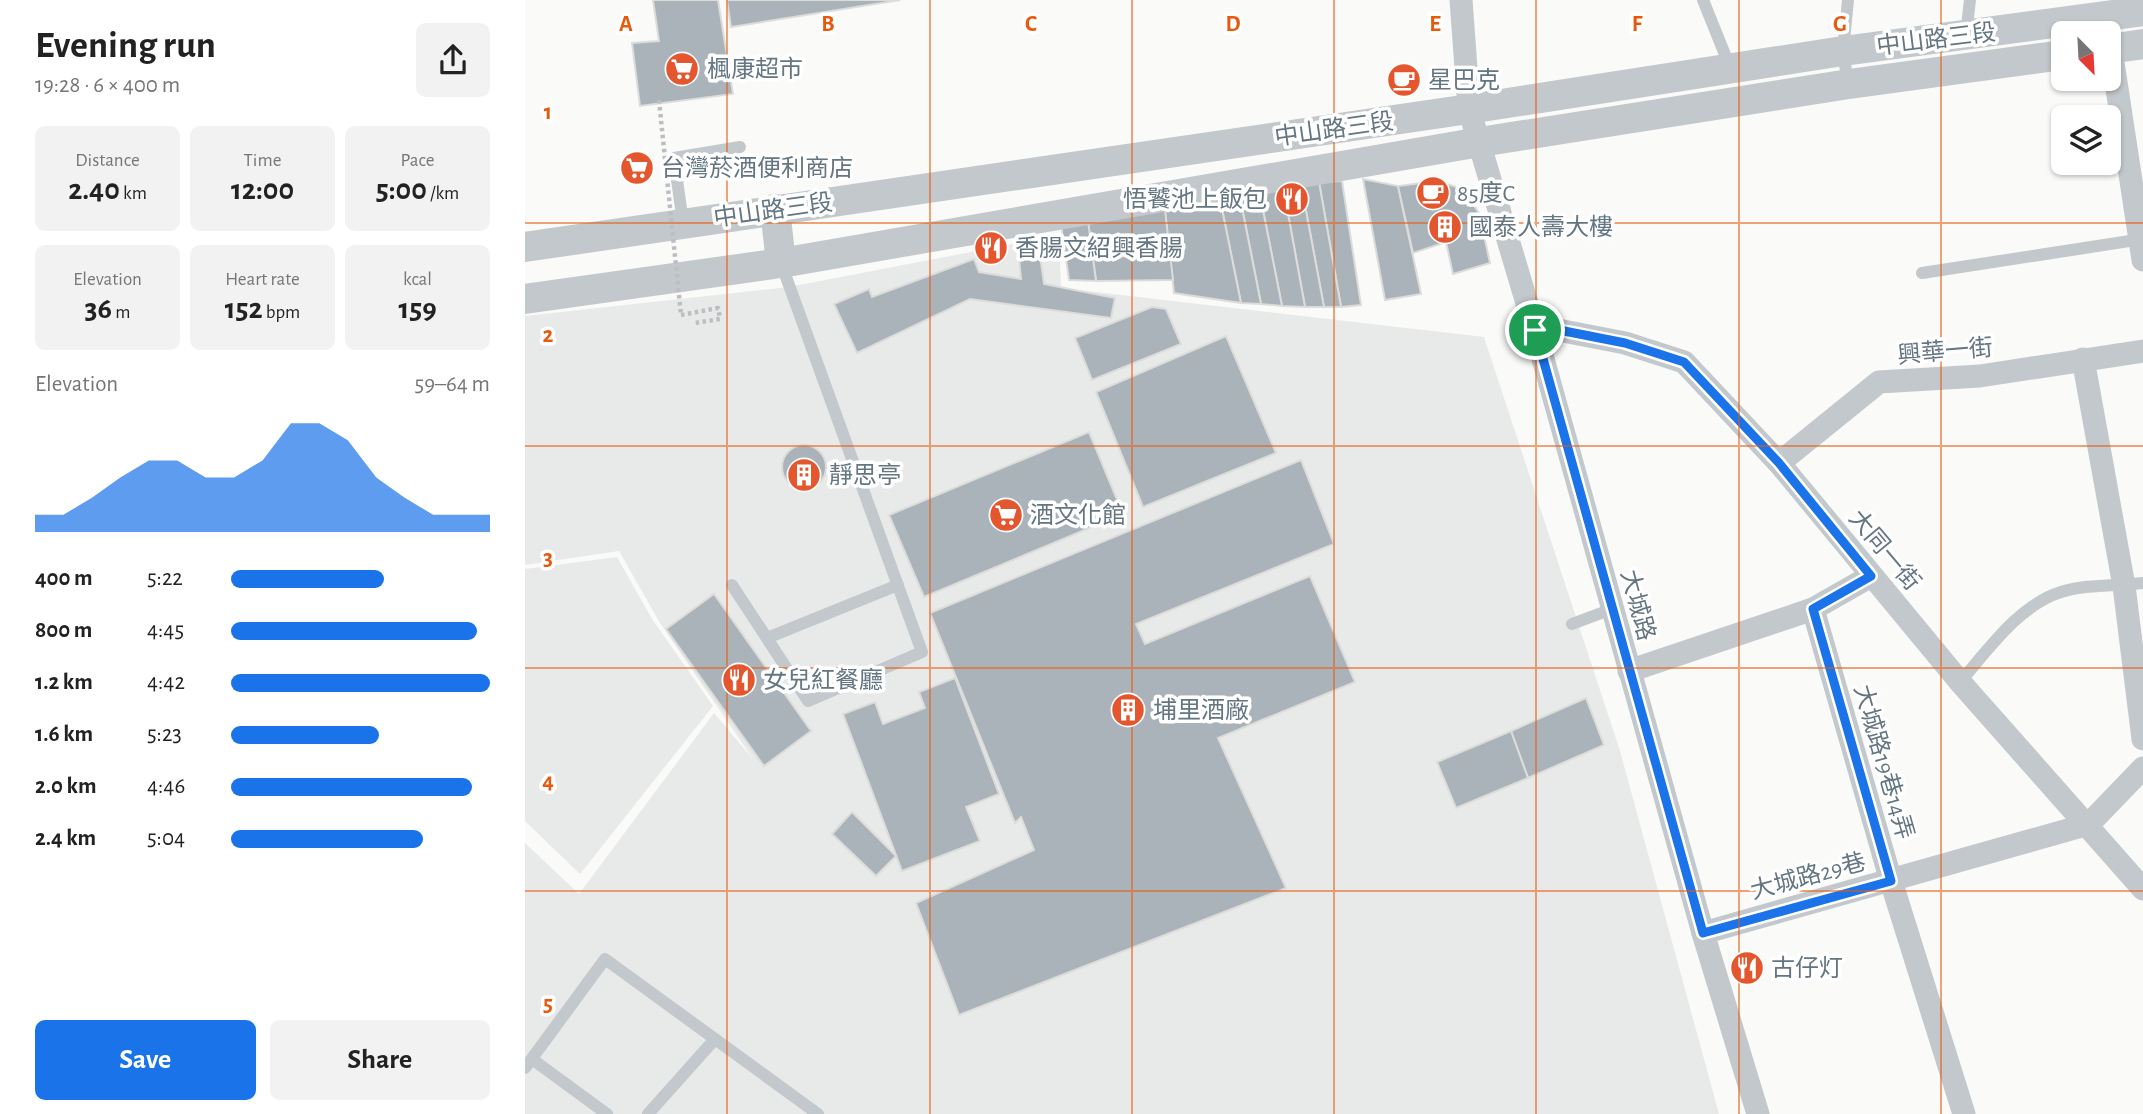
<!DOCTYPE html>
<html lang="en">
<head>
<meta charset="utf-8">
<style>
	:root { --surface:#fff; --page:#f2f2f2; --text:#222; --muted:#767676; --accent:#1a73e8 }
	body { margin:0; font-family:"Alegreya Sans","Noto Sans TC",sans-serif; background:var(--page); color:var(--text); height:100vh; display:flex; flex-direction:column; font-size:26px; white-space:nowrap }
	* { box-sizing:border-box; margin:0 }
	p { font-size:23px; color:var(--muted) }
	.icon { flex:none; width:38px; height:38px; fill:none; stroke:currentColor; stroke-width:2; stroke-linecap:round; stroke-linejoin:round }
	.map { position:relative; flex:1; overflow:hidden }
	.panel { display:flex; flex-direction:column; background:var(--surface); width:525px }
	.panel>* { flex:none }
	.needle { width:46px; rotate:156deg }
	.tools { position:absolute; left:1526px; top:21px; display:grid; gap:14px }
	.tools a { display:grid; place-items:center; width:70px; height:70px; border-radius:10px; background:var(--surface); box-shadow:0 2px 5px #0004; font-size:35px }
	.pin { position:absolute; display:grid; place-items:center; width:60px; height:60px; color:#fff; margin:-30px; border:4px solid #fff; border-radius:50%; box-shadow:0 2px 7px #0007 }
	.round { display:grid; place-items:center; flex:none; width:74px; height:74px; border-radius:10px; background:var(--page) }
	.summary { display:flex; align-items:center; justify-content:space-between; height:119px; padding:0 35px }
	h1 { font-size:38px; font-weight:700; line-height:52px }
	.metrics { display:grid; grid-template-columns:repeat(3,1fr); gap:10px; height:119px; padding:7px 35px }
	.metrics div { display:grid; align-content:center; border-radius:10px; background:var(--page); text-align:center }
	.metrics b { font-size:30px; font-weight:700 }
	.metrics small { font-size:19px; font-weight:400 }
	.metrics p { font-size:19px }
	.chart { height:196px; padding:14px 35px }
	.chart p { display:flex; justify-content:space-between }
	.chart svg { width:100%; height:126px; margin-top:7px; fill:var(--accent); opacity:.7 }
	.action { display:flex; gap:14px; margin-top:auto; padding:14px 35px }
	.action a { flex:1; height:80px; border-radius:10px; background:var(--accent); color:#fff; font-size:28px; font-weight:700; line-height:80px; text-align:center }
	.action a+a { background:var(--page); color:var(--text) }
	ul { padding:0 35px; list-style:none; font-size:23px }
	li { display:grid; grid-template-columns:112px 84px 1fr; align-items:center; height:52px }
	li i { height:18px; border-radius:9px; background:var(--accent) }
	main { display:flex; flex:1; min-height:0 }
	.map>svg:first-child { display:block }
	.built { fill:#e8e9e9 }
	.building { fill:#aab3b9; stroke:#dcdcda; stroke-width:2 }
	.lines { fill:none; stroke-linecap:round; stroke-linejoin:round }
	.path { stroke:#bbbfc2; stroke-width:4.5; stroke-dasharray:3.5 3.5; stroke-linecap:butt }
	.service { stroke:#c3c8cc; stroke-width:12 }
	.minor { stroke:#c3c8cc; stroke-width:23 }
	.tertiary { stroke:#c3c8cc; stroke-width:30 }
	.path-bridge { stroke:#bbbfc2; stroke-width:4.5; stroke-dasharray:3.5 3.5; stroke-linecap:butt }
	.route-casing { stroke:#fff; stroke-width:14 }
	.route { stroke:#1a73e8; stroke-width:9 }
	.grid { fill:none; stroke:#e8590c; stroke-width:2; stroke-opacity:0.55 }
	.labels { text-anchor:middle; stroke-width:7; stroke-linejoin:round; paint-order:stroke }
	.street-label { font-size:24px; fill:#657683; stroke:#fff }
	.poi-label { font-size:24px; fill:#657683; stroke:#fff; text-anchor:start }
	.grid-label { font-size:23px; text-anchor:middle; font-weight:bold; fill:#e8590c; stroke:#fff; stroke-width:7; stroke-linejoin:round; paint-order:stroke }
</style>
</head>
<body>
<main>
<section class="panel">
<div class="summary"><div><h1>Evening run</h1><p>19:28 · 6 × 400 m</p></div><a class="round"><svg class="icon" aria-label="share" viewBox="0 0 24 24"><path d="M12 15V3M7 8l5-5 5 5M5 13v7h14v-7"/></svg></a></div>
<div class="metrics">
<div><p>Distance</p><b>2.40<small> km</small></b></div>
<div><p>Time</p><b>12:00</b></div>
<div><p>Pace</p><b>5:00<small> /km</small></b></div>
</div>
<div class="metrics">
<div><p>Elevation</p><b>36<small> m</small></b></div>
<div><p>Heart rate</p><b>152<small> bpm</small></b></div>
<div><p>kcal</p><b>159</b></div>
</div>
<div class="chart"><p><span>Elevation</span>59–64 m</p>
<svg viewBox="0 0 160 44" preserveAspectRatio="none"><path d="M0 44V38L10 38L20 32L30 25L40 19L50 19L60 25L70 25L80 19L90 6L100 6L110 12L120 25L130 32L140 38L150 38L160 38V44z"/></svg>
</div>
<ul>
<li><b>400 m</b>5:22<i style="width:59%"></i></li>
<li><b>800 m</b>4:45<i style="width:95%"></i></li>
<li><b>1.2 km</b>4:42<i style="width:100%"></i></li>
<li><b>1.6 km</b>5:23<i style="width:57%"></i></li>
<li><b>2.0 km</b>4:46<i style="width:93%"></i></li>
<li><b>2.4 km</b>5:04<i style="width:74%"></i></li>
</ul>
<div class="action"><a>Save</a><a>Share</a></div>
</section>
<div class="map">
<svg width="1618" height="1114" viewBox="0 0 1618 1114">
	<rect width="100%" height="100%" fill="#fafaf8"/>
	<g class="built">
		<polygon points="534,235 536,288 959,337 1095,751 1194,1114 0,1114 0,843 54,894 189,713 228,759 135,623 94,551 0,565 0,316 264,287"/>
		<polygon points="92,557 127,619 188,706 55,874 0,821 0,569"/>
	</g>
	<g class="building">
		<polygon points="128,0 193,0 208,94 115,106 107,43 134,41"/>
		<polygon points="202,0 375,0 206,27"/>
		<polygon points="838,179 873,186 896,294 860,300"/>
		<polygon points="817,181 836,305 816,307 794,182"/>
		<polygon points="912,181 938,189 954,213 965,263 928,274 921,242 888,253 873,186"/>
		<polygon points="794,182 816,307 799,307 776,184"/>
		<polygon points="776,184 799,307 780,307 758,186"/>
		<polygon points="758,186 780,307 757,306 734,190"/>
		<polygon points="734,190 757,306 736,304 714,192"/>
		<polygon points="714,192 736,304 716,303 694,194"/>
		<polygon points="694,194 716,303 649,293 639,203"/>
		<polygon points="640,210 648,280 571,281 563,221"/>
		<polygon points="563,221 571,281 544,280 536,224"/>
		<polygon points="513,242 519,284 590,298 586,318 445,299 332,353 309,304 344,289 347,297 449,259 454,272 496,279 493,246"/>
		<polygon points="627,307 641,309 656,344 567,380 550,338"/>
		<polygon points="701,336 751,453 618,507 571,392"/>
		<polygon points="564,432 598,514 399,597 364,515"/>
		<circle cx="279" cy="467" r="22"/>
		<polygon points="776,460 809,544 611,624 620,644 785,576 830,682 693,738 761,888 434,1015 391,903 509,850 496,817 490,823 405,613"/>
		<polygon points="189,594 286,731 239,766 141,629"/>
		<polygon points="430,678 474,794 441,807 455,841 377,871 318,714 350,702 358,724 400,708 394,692"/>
		<polygon points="1061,698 1079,745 1003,778 986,731"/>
		<polygon points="986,731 1003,778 931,808 912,762"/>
		<polygon points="327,812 371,856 351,876 307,834"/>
	</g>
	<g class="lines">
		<polyline class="path" points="156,315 193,308 195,319 170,323"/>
		<g class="service">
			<polyline points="1178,0 1205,67"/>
			<polyline points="1323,0 1318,51 1323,84"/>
			<polyline points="1441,34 1445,0"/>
			<polyline points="158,223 149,158 215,147"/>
			<polyline points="1397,273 1618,239"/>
			<polyline points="207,585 283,701 397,652 256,263"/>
			<polyline points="1047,624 1087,609"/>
			<polyline points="242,638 373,585"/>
			<path d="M1435,682C1463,650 1494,605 1536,592C1561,584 1592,586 1618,583"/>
			<polyline points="7,1059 82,1114"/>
			<polyline points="0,1068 80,959 293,1114"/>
			<polyline points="123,1114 190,1039"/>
		</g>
		<g class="minor">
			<polyline points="936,0 944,109 1010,330 1178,933 1233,1114"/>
			<polyline points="1584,36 1618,260"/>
			<polyline points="1010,330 1033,330 1100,343 1159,362 1254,463 1435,682 1618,889"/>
			<polyline points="1558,359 1599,586 1618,739"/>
			<polyline points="1254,463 1354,382 1455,376 1618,351"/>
			<polyline points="1288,609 1346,576"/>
			<polyline points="1104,671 1288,609 1366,881 1439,1114"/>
			<polyline points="1178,933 1564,824 1618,768"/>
		</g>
		<g class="tertiary">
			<polyline points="1584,49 1618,44"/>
			<polyline points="250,209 256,263"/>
			<polyline points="0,247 944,109 1318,51 1618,11"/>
			<polyline points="0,299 256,263 955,142 1324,84 1538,55"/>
		</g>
		<polyline class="path-bridge" points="134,100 156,315"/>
	</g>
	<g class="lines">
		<g class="route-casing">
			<polygon id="route" points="1010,330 1034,330 1100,343 1159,362 1254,463 1346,576 1288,609 1366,881 1178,933"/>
		</g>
		<use href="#route" class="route"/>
	</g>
	<path class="grid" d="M202,0V1114M405,0V1114M607,0V1114M809,0V1114M1011,0V1114M1214,0V1114M1416,0V1114M0,223H1618M0,446H1618M0,668H1618M0,891H1618"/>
	<defs>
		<g id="supermarket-disc" transform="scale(1.75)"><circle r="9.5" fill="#e4572e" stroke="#fff"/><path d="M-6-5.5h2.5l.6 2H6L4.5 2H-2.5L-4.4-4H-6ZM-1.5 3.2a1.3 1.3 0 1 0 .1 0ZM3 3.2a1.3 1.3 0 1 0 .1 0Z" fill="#fff"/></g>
		<g id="cafe-disc" transform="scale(1.75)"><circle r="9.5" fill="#e4572e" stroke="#fff"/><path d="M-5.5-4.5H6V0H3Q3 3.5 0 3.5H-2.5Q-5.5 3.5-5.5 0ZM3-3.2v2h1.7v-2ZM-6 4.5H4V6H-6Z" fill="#fff"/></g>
		<g id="restaurant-disc" transform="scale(1.75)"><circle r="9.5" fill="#e4572e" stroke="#fff"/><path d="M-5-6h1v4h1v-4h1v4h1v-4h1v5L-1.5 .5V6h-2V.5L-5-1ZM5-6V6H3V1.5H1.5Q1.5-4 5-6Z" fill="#fff"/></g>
		<g id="building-disc" transform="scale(1.75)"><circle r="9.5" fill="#e4572e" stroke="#fff"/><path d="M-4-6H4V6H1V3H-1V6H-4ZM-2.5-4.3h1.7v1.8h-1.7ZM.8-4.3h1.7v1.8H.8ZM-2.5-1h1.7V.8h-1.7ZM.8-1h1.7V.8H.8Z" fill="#fff"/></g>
	</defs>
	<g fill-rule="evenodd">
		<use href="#supermarket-disc" x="157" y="69"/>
		<use href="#cafe-disc" x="879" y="80"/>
		<use href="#supermarket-disc" x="112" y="168"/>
		<use href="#cafe-disc" x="908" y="193"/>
		<use href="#restaurant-disc" x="767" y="199"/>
		<use href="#building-disc" x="920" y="227"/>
		<use href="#restaurant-disc" x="466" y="248"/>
		<use href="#building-disc" x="279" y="475"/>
		<use href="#supermarket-disc" x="481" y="515"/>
		<use href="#restaurant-disc" x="214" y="680"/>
		<use href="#building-disc" x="603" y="710"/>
		<use href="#restaurant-disc" x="1222" y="968"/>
	</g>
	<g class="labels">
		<g class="street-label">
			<text transform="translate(1411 39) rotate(-7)" y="8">中山路三段</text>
			<text transform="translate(809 129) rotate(-8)" y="8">中山路三段</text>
			<text transform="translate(248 210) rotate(-8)" y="8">中山路三段</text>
			<text transform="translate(1420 351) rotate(-5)" y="8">興華一街</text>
			<text transform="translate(1360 550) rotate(50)" y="8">大同一街</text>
			<text transform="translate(1113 605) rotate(75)" y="8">大城路</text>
			<text transform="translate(1359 762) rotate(74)" y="8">大城路19巷14弄</text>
			<text transform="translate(1283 876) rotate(-15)" y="8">大城路29巷</text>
		</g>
		<g class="poi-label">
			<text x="182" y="77">楓康超市</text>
			<text x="903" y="88">星巴克</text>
			<text x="136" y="176">台灣菸酒便利商店</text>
			<text x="932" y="201">85度C</text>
			<text x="742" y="207" text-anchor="end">悟饕池上飯包</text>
			<text x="944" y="235">國泰人壽大樓</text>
			<text x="490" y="256">香腸文紹興香腸</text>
			<text x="304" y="483">靜思亭</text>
			<text x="505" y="523">酒文化館</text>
			<text x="238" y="688">女兒紅餐廳</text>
			<text x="628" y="718">埔里酒廠</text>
			<text x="1246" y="976">古仔灯</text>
		</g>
	</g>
	<g class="grid-label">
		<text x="101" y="31">A</text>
		<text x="303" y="31">B</text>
		<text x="506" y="31">C</text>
		<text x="708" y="31">D</text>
		<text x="910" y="31">E</text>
		<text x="1112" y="31">F</text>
		<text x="1315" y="31">G</text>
		<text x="23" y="119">1</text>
		<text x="23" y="342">2</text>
		<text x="23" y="565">3</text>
		<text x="23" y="788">4</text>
		<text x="23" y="1011">5</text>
	</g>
</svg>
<div class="tools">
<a><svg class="needle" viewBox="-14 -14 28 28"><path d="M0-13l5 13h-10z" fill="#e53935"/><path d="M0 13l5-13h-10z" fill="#767676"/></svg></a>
<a><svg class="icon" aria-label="layers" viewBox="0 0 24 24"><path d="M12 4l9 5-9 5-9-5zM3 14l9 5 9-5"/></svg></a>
</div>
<div class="pin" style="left:1010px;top:330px;background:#1e9e55"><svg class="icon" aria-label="arrive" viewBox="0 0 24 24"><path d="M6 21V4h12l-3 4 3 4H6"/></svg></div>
</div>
</main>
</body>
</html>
